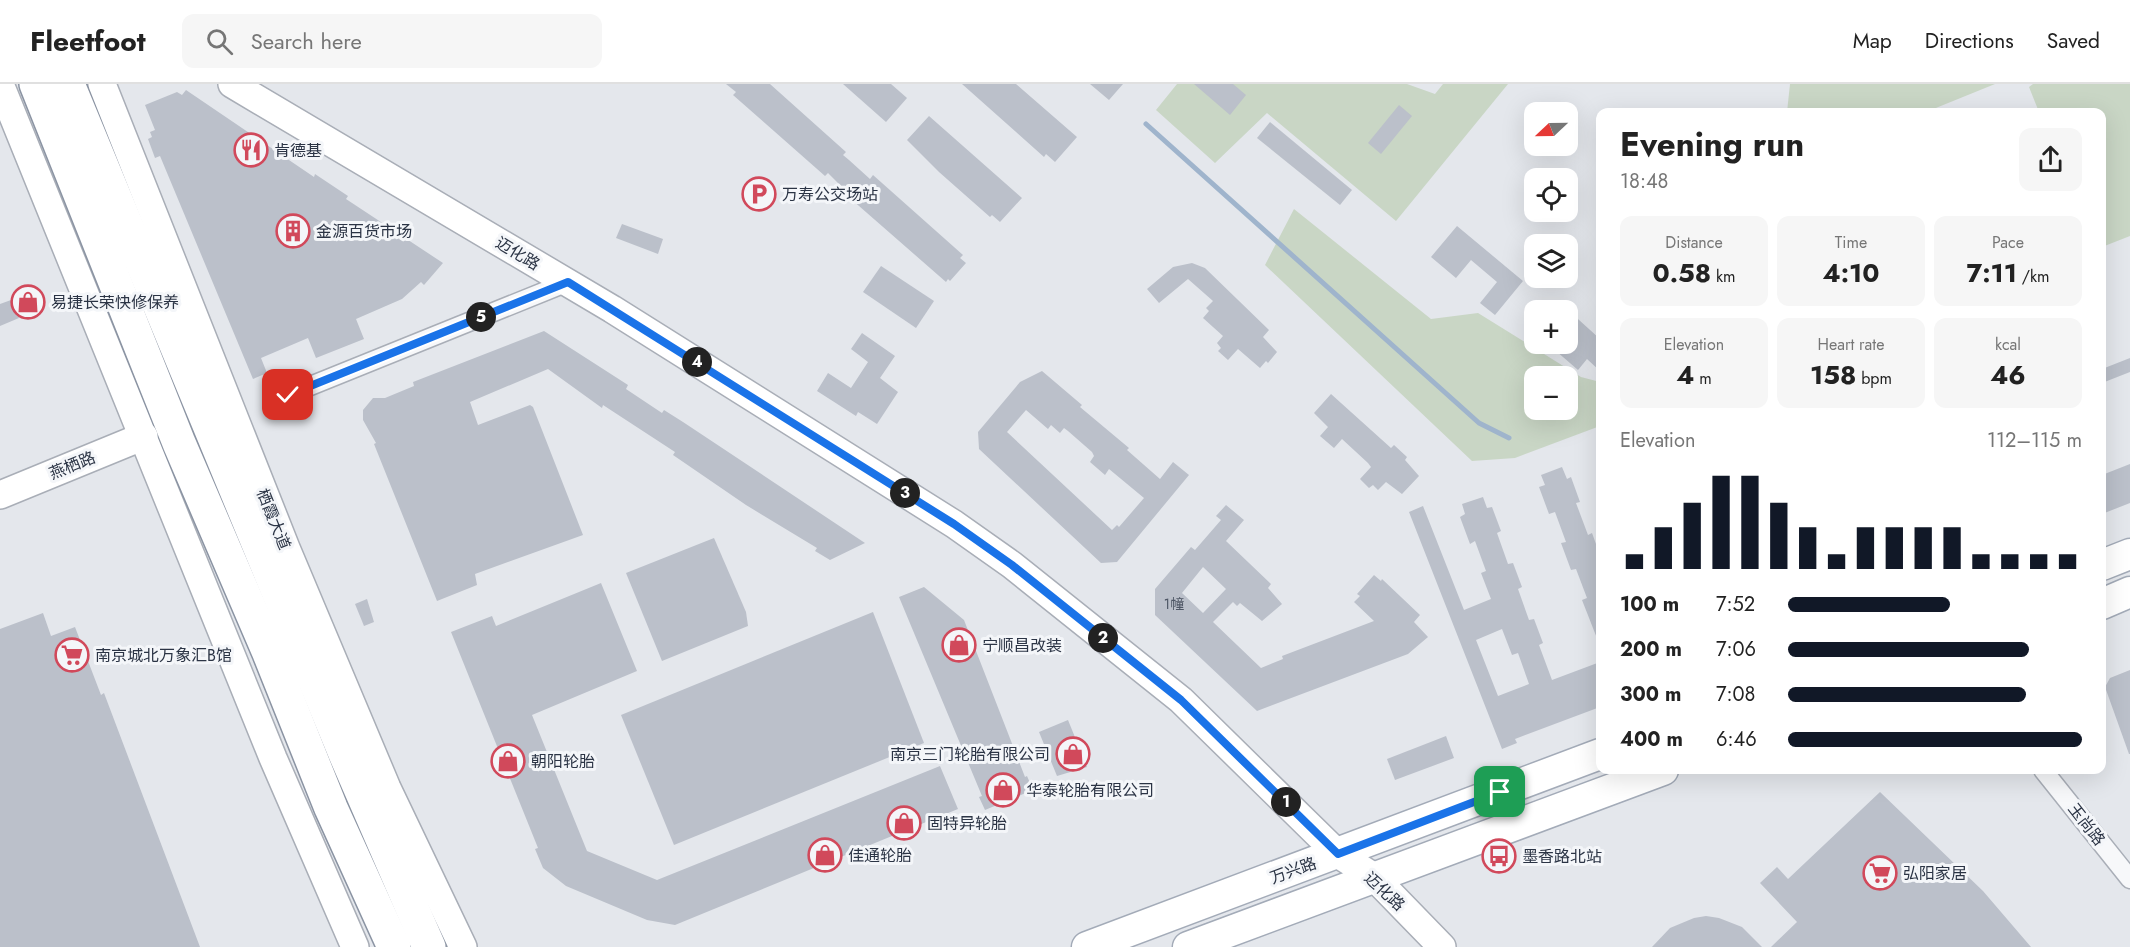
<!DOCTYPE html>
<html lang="en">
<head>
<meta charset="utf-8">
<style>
	:root { --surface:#fff; --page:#f6f6f6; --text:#222; --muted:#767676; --line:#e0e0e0; --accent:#111827 }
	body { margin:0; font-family:Jost,"Noto Sans SC",sans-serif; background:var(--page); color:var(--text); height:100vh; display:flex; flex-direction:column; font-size:22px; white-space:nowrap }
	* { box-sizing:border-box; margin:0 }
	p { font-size:20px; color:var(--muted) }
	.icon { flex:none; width:33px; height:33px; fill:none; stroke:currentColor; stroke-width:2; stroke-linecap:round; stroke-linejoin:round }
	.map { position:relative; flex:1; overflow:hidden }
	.panel { position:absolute; left:1596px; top:24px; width:510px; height:666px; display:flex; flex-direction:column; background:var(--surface); border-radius:12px; box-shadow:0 6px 24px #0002 }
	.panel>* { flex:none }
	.needle { width:39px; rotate:248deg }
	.fabs { position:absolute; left:1524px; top:18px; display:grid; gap:12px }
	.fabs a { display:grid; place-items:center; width:54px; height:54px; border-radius:12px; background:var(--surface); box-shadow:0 6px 24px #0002; font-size:30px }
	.pin { position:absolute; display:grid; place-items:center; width:51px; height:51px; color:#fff; margin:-26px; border-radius:12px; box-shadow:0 3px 9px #0006 }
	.km { position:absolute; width:30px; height:30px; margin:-15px; border-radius:50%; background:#222; color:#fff; font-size:16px; line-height:30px; text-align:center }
	.round { display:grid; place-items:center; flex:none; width:63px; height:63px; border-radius:12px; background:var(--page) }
	.headline { display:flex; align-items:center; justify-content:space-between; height:102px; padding:0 24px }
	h1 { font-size:33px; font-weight:700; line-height:45px }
	.stats { display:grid; grid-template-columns:repeat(3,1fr); gap:9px; height:102px; padding:6px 24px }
	.stats div { display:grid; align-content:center; border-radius:12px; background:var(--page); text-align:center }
	.stats b { font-size:26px; font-weight:700 }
	.stats small { font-size:16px; font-weight:400 }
	.stats p { font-size:16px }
	.chart { height:168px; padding:12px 24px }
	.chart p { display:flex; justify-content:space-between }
	.chart svg { width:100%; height:108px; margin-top:6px; stroke:var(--accent); stroke-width:6 }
	ul { padding:0 24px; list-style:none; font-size:20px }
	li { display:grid; grid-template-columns:96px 72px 1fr; align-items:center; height:45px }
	li i { height:15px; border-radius:8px; background:var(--accent) }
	header { display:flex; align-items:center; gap:36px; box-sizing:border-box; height:84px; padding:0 30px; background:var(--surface); border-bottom:2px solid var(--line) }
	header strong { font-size:28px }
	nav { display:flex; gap:33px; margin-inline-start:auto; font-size:21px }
	.search { width:420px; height:54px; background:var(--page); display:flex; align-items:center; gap:15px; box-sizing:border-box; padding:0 21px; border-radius:12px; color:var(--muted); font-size:22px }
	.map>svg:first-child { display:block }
	.green { fill:#c9d6c5; fill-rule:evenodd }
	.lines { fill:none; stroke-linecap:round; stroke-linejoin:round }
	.stream { stroke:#9fb4cc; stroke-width:5 }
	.building { fill:#bbc0ca; fill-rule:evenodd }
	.street-casing { stroke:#a9aeb7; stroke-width:21 }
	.secondary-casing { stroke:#a9aeb7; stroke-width:30 }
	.primary-casing { stroke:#a3abb8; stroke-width:33 }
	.highway-casing { stroke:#8b94a3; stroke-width:36 }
	.street { stroke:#f7f8fa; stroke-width:18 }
	.secondary { stroke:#fff; stroke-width:27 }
	.primary { stroke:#fff; stroke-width:30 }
	.highway { stroke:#fff; stroke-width:33 }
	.route-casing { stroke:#fff; stroke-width:12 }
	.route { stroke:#1a73e8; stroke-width:8 }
	.labels { text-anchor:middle; stroke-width:6; stroke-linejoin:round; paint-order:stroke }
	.number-label { font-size:14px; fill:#4f5766 }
	.poi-label { font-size:16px; fill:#2b3445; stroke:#f4f6f9; text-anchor:start }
	.street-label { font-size:16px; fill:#2b3445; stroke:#f4f6f9 }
</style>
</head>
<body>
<header>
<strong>Fleetfoot</strong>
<div class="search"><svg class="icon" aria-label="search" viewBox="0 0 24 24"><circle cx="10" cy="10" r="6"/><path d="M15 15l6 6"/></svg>Search here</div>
<nav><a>Map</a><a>Directions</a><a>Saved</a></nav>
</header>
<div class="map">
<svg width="2130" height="863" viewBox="0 0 2130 863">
	<rect width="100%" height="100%" fill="#e4e7ec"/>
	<g class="green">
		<polygon points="1177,0 1407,0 1435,10 1443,0 1508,0 1396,137 1267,29 1215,79 1156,26"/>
		<polygon points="1790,0 1995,0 1926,28 1787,28"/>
		<polygon points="2033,0 2130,0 2130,152 2102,163 2102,28 2039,28 2029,3"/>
		<path d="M1294,125L1431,235L1478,229L1581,293L1600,298V342L1515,374L1472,377L1265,181ZM1568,292V326H1534V292Z"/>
	</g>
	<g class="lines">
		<polyline class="stream" points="1146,40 1479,339 1509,354"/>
	</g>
	<g class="building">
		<polygon points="726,0 770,0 846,68 843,71 849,76 870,95 873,91 963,171 960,174 966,179 950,197 948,195 946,198 851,115 853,112 838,99 828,89 825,92 733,11 736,8"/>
		<polygon points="843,0 891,0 907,14 886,38"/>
		<polygon points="962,0 1016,0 1077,53 1055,78 1046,70 1044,73"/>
		<polygon points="1090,0 1123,0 1109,16"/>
		<polygon points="1194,0 1233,0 1246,11 1230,31"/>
		<polygon points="186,6 314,93 315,90 348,112 346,115 443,179 424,201 421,198 402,215 356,235 364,255 316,274 308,254 261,274 267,289 253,295 160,72 155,74 148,55 152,53 150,48 155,46 145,21 177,8 182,11"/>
		<polygon points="1399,21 1412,32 1381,70 1368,59"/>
		<polygon points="929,32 1022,114 1000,138 992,131 990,133 939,88 907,56"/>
		<polygon points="1270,38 1352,106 1340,121 1257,54"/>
		<polygon points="622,140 663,155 658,170 616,154"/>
		<polygon points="1457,142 1523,197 1495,231 1480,219 1497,198 1471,176 1456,194 1431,173"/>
		<polygon points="1192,179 1205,184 1269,246 1263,253 1277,268 1268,279 1266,277 1260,284 1238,265 1228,276 1218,267 1221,264 1217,259 1223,252 1203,234 1209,227 1206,224 1213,217 1188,195 1159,219 1147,205 1173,183"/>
		<polygon points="881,182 934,217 916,244 863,208"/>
		<polygon points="11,216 19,234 0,242 0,220"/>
		<polygon points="1568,226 1600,255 1600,287 1587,275 1578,286 1548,260 1568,260"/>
		<polygon points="544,247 628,301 626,305 662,329 664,326 683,338 865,459 830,476 815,467 817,464 746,421 673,371 675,368 603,321 602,324 548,285 470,318 478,341 530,321 533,323 583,451 475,490 477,501 437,517 374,360 376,359 363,336 363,326 373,314 385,314 414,302 413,298"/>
		<polygon points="862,249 895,272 880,294 898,308 877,340 858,328 856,332 817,307 828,289 851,304 868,278 851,265"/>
		<polygon points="2130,274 2130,288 2102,299 2102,285"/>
		<path d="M1042,287L1082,321L1080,323L1129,364L1127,366L1160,395L1173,378L1189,391L1117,478L1101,479L979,365L978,348L1020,298ZM1026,326L1048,345L1051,341L1060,349L1064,344L1068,347L1092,368L1094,372L1090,378L1105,391L1109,385L1144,414L1119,443L1117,441L1112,446L1007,348Z"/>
		<polygon points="1331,310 1391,364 1394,361 1407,373 1405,376 1419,392 1402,410 1386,398 1378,406 1373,401 1369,404 1360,395 1371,383 1368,379 1342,355 1334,364 1320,352 1328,343 1314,329"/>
		<polygon points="2130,380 2130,419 2102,430 2102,391"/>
		<polygon points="1562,383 1567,395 1571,393 1580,418 1576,419 1588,451 1592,449 1600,471 1600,562 1582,516 1587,514 1576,485 1571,486 1561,459 1566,458 1555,428 1549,430 1539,403 1545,401 1541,391"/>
		<path d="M1483,413L1487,424L1492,423L1501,447L1497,449L1508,480L1513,479L1522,503L1518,505L1529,536L1534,535L1543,559L1539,561L1552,596L1600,578V623L1515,655L1517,659L1502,665L1409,428L1423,422L1464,526L1491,515L1481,489L1486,487L1475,457L1470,460L1460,433L1465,430L1462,420ZM1502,545L1512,571L1518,569L1529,600L1498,612L1476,556Z"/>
		<path d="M1226,421L1244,436L1226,457L1271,500L1268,504L1282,520L1262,537L1240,519L1237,522L1233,518L1213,538L1261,584L1283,575L1282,572L1374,537L1354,518L1360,512L1357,510L1374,491L1381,497L1382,495L1420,531L1414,538L1428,553L1408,570L1257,627L1155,531V505L1191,463L1195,466L1221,436L1216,432ZM1203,483L1226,505L1203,529L1182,509Z"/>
		<polygon points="714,454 746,528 748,542 662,577 626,489"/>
		<polygon points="601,499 637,587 532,631 587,767 657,796 940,682 958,725 675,841 647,836 566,802 543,784 535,765 538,764 451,548 492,532 496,542"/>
		<polygon points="924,503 964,536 1025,693 1027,692 1033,706 985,726 979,713 982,712 899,513"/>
		<polygon points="367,515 374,538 364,542 355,520"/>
		<polygon points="873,528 924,659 674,761 621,631"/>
		<polygon points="43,529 51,552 75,543 101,611 104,609 200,863 0,863 0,545"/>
		<polygon points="2130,586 2130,670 2129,670 2105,603 2110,594"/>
		<polygon points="1068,636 1087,683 1057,692 1039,648"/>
		<polygon points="1446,652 1454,674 1395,696 1387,675"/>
		<polygon points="1880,708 1983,807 2031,863 1771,863 1797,838 1760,799 1777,783 1788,795"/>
		<polygon points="1706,832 1719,834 1742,843 1762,863 1652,863 1670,844 1694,834"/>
	</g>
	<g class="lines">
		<g class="street-casing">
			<g id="street">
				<polyline points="288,311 568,198"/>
				<polyline points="2043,686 2130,795"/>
			</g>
		</g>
		<g class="secondary-casing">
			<g id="secondary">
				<polyline points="0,0 273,674 355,863"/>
				<polyline points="102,0 286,464 387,704 463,863"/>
				<polyline points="232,0 612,225 954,440 1012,481 1181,616 1338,770 1374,793 1442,863"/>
				<polyline points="0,411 144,352"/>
			</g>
		</g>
		<g class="primary-casing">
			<g id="primary">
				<polyline points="2102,481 2130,470"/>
				<polyline points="2102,520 2130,508"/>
				<polyline points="1087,863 1600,670"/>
				<polyline points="1188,863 1663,686"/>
			</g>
		</g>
		<g class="highway-casing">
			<g id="highway">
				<polyline points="36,0 179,359 269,569 331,724 394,863"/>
				<polyline points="68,0 346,672 429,863"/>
			</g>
		</g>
		<use href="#street" class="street"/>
		<use href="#secondary" class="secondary"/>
		<use href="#primary" class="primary"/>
		<use href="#highway" class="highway"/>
	</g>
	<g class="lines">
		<g class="route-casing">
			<polyline id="route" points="288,311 568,198 954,440 1012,481 1181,616 1338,770 1500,708"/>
		</g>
		<use href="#route" class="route"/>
	</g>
	<defs>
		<g id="restaurant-ring" transform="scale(1.725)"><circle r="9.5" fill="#f4f6f9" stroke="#d1495b" stroke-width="1.5"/><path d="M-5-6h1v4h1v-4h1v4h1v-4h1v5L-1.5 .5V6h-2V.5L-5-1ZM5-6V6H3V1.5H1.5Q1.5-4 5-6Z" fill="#d1495b"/></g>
		<g id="parking-ring" transform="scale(1.725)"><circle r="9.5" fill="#f4f6f9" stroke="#d1495b" stroke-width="1.5"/><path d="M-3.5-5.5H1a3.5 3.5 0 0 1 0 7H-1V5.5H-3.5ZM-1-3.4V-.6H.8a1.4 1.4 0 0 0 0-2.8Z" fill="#d1495b"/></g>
		<g id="building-ring" transform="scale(1.725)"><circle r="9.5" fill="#f4f6f9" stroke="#d1495b" stroke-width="1.5"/><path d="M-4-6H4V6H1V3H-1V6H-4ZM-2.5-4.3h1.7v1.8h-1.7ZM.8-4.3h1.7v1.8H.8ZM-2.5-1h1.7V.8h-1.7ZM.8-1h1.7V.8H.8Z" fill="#d1495b"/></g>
		<g id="shop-ring" transform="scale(1.725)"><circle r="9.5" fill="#f4f6f9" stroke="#d1495b" stroke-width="1.5"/><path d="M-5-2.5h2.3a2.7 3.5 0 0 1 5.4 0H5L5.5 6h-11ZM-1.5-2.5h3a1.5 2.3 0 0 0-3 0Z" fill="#d1495b"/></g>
		<g id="supermarket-ring" transform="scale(1.725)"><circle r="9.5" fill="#f4f6f9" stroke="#d1495b" stroke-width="1.5"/><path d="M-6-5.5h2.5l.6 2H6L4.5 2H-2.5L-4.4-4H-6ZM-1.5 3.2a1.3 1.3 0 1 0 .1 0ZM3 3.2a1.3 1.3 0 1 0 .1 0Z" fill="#d1495b"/></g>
		<g id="bus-ring" transform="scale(1.725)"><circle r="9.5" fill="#f4f6f9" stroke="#d1495b" stroke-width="1.5"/><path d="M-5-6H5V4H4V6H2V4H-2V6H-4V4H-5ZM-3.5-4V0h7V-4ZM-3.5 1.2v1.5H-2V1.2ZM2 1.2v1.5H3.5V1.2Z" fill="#d1495b"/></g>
	</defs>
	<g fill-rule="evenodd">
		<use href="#restaurant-ring" x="251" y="66"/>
		<use href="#parking-ring" x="759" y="110"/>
		<use href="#building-ring" x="293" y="147"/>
		<use href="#shop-ring" x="28" y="218"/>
		<use href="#shop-ring" x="959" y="561"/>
		<use href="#supermarket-ring" x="72" y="571"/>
		<use href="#shop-ring" x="1073" y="670"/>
		<use href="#shop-ring" x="508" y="677"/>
		<use href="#shop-ring" x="1003" y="706"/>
		<use href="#shop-ring" x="904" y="739"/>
		<use href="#shop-ring" x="825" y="771"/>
		<use href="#bus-ring" x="1499" y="772"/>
		<use href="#supermarket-ring" x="1880" y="789"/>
	</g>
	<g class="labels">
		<g class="number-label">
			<text x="1174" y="525">1幢</text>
		</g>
		<g class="poi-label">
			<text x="274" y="72">肯德基</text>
			<text x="782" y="116">万寿公交场站</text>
			<text x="316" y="153">金源百货市场</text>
			<text x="51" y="224">易捷长荣快修保养</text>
			<text x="982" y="567">宁顺昌改装</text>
			<text x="95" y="577">南京城北万象汇B馆</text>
			<text x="1050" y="676" text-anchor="end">南京三门轮胎有限公司</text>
			<text x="531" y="683">朝阳轮胎</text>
			<text x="1026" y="712">华泰轮胎有限公司</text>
			<text x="927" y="745">固特异轮胎</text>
			<text x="848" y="777">佳通轮胎</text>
			<text x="1522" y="778">墨香路北站</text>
			<text x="1903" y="795">弘阳家居</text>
		</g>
		<g class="street-label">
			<text transform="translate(518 169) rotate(31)" y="6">迈化路</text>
			<text transform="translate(72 381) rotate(-22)" y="6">燕栖路</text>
			<text transform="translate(274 435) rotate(68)" y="6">栖霞大道</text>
			<text transform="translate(2087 740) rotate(52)" y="6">玉尚路</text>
			<text transform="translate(1293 786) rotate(-20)" y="6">万兴路</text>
			<text transform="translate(1385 807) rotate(43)" y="6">迈化路</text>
		</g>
	</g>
</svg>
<div class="fabs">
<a><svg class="needle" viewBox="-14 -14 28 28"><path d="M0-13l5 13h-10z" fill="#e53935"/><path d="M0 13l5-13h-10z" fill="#767676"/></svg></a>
<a><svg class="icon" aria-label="locate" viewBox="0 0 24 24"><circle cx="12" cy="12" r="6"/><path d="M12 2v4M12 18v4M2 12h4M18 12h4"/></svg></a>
<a><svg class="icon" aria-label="layers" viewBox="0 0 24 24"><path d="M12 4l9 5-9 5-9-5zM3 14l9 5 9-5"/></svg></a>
<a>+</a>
<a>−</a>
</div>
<div class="pin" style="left:1500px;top:708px;background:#1e9e55"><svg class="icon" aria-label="arrive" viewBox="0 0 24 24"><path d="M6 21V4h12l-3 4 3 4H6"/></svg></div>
<div class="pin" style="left:288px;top:311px;background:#d93025"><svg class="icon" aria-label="check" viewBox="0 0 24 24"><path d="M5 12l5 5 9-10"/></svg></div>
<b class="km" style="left:1286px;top:718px">1</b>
<b class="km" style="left:1103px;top:554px">2</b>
<b class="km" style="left:905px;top:409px">3</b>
<b class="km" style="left:697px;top:278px">4</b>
<b class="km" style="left:481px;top:233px">5</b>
<section class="panel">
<div class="headline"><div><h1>Evening run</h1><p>18:48</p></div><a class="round"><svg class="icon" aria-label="share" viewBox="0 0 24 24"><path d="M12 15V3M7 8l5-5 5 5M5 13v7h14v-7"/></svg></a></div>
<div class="stats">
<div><p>Distance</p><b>0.58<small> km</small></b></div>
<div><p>Time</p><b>4:10</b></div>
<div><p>Pace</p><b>7:11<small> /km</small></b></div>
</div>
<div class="stats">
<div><p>Elevation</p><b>4<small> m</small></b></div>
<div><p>Heart rate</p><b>158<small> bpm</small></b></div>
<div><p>kcal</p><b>46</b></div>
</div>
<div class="chart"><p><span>Elevation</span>112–115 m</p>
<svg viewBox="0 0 160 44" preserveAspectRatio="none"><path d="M5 44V38M15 44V27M25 44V17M35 44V6M45 44V6M55 44V17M65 44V27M75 44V38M85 44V27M95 44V27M105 44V27M115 44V27M125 44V38M135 44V38M145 44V38M155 44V38"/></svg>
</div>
<ul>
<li><b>100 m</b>7:52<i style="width:55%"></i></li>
<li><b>200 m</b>7:06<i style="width:82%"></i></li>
<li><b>300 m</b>7:08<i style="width:81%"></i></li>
<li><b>400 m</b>6:46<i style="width:100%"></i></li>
</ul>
</section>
</div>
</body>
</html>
